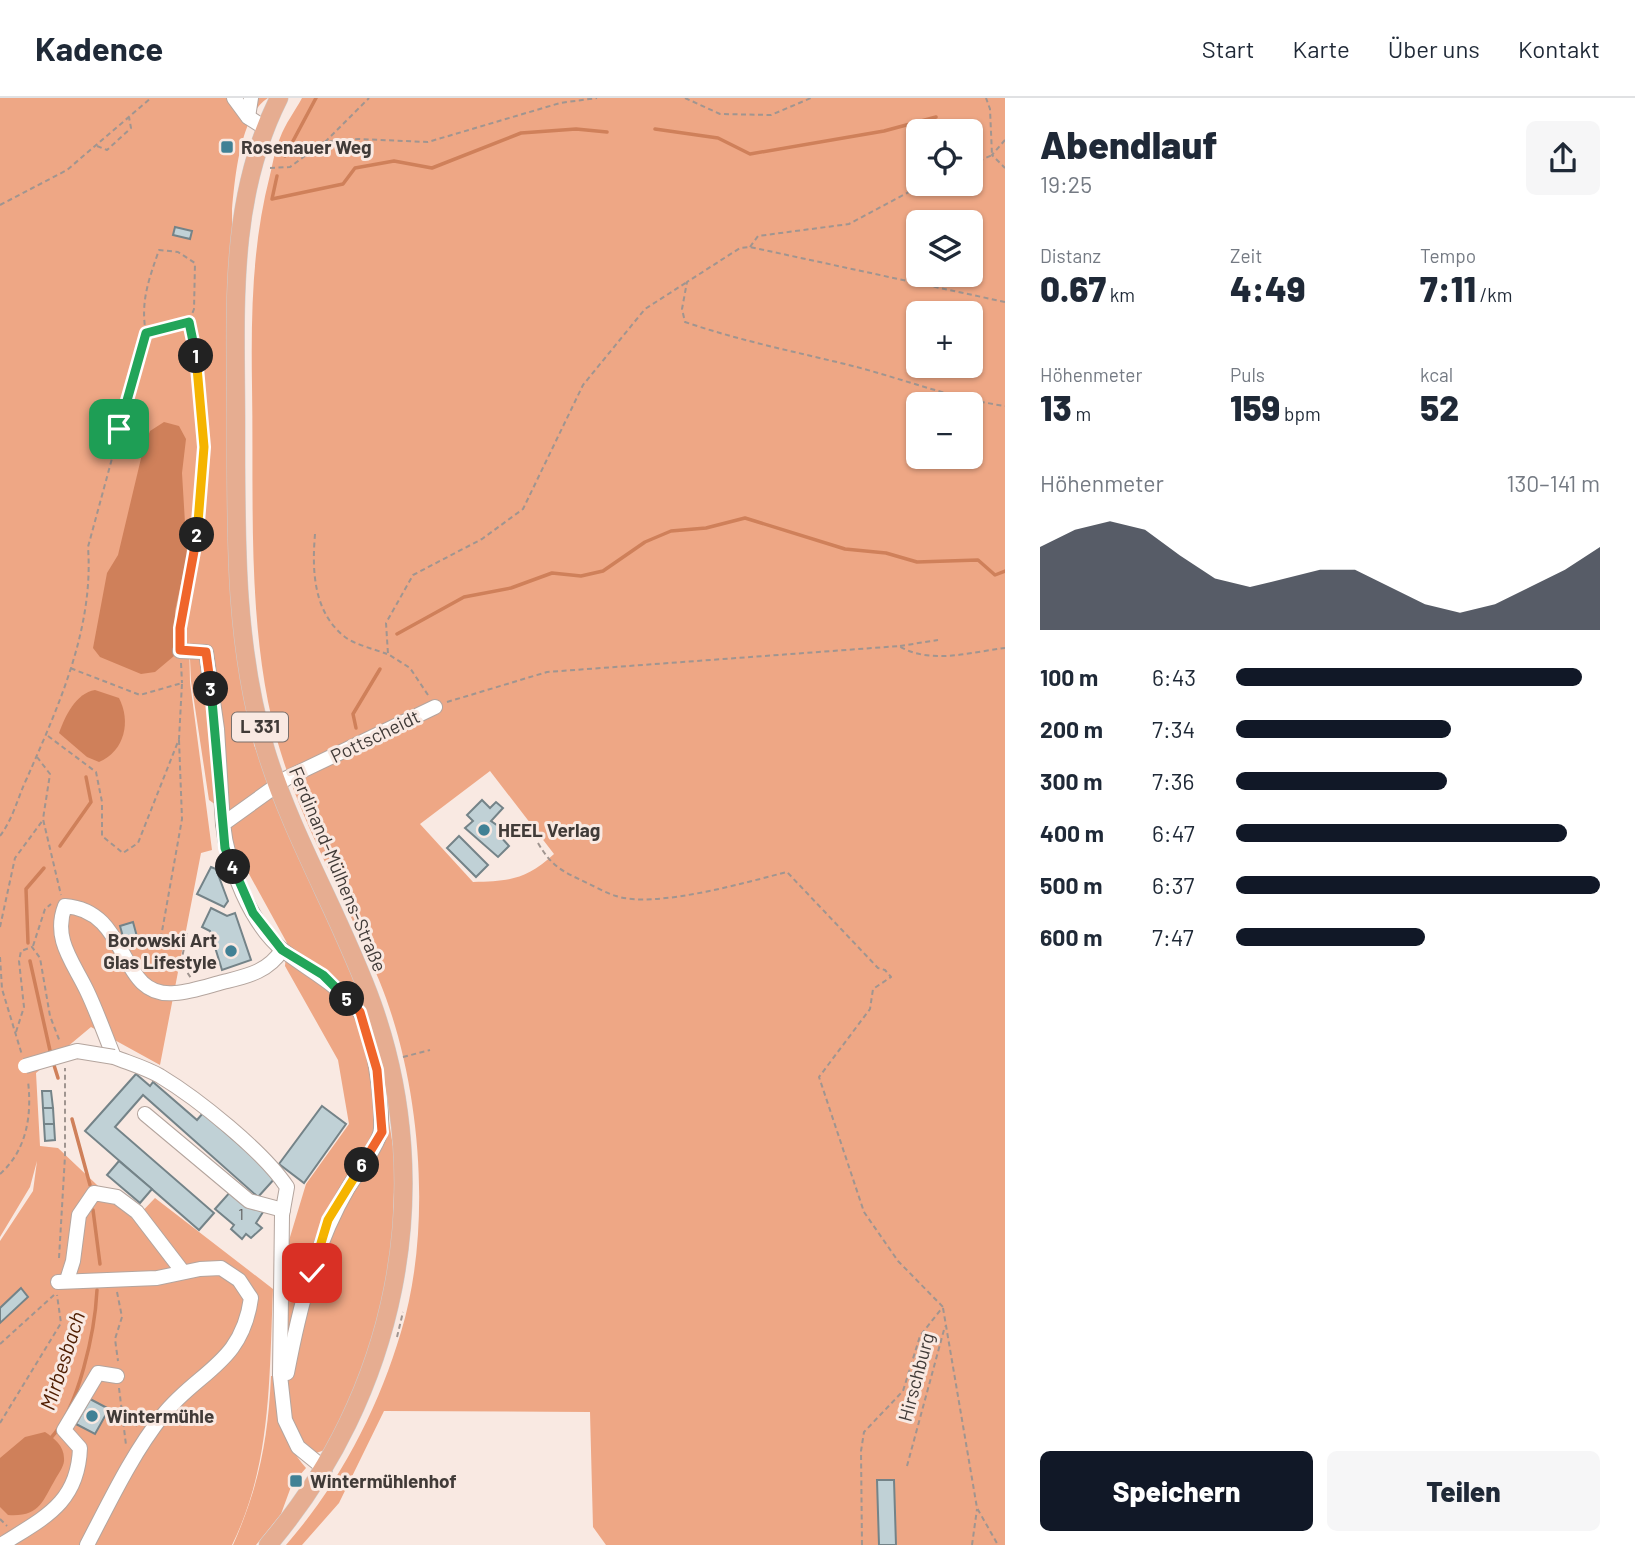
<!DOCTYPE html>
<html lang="de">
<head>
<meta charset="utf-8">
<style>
	:root { --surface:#fff; --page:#f6f6f7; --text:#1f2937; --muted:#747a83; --line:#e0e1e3; --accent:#111827 }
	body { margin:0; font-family:Barlow,sans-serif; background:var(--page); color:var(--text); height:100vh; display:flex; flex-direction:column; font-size:26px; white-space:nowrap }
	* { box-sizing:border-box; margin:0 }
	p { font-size:23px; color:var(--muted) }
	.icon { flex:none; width:38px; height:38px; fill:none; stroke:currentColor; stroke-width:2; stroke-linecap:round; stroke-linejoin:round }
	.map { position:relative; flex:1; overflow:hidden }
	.sheet { display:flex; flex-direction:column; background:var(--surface); width:630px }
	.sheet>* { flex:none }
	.tools { position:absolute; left:906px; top:21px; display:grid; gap:14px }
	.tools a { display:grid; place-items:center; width:77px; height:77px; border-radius:10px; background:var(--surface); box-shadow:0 2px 5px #0004; font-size:35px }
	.pin { position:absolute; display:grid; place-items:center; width:60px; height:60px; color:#fff; margin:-30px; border-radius:14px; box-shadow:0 4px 10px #0006 }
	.km { position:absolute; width:35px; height:35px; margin:-18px; border-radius:50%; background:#222; color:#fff; font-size:19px; line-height:35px; text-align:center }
	.round { display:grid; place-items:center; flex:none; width:74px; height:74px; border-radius:10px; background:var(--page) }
	.headline { display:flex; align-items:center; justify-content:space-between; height:119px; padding:0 35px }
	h1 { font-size:38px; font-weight:800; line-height:52px }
	.metrics { display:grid; grid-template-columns:repeat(3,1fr); gap:10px; height:119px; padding:7px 35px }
	.metrics div { display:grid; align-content:center }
	.metrics b { font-size:35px; font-weight:800 }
	.metrics small { font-size:19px; font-weight:400 }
	.metrics p { font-size:19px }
	.chart { height:196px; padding:14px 35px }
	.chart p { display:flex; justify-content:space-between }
	.chart svg { width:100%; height:126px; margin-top:7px; fill:var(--accent); opacity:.7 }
	.action { display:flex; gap:14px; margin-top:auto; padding:14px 35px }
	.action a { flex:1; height:80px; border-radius:10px; background:var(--accent); color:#fff; font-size:28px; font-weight:800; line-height:80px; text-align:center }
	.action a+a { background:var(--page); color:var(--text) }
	ul { padding:0 35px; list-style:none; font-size:23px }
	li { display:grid; grid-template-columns:112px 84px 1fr; align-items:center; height:52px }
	li i { height:18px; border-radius:9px; background:var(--accent) }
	header { display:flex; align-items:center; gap:42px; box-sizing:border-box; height:98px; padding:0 35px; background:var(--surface); border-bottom:2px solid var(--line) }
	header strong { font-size:33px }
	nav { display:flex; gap:38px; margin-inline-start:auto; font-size:24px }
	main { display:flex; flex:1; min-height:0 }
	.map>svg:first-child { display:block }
	.green { fill:#eea785; fill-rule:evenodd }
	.water { fill:#cf805a }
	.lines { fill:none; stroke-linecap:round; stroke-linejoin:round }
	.stream { stroke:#cf805a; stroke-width:3.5 }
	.building { fill:#c0d1d6; stroke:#748388; stroke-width:2 }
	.minor-casing { stroke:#b4a59e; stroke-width:16 }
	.major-casing { stroke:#cecccb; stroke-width:19 }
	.path { stroke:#a09590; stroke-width:2; stroke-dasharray:5 3.5; stroke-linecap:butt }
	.minor { stroke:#fff; stroke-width:14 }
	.major { stroke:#e6ad91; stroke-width:18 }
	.minor-bridge-casing { stroke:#b4a59e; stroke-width:16; stroke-linecap:butt }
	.minor-bridge { stroke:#fff; stroke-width:14 }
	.split-1-casing { stroke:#fff; stroke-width:14 }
	.split-2-casing { stroke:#fff; stroke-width:14 }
	.split-3-casing { stroke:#fff; stroke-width:14 }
	.split-4-casing { stroke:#fff; stroke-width:14 }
	.split-5-casing { stroke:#fff; stroke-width:14 }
	.split-6-casing { stroke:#fff; stroke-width:14 }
	.split-7-casing { stroke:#fff; stroke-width:14 }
	.split-1 { stroke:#22a559; stroke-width:9 }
	.split-2 { stroke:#f5b400; stroke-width:9 }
	.split-3 { stroke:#f0652b; stroke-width:9 }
	.split-4 { stroke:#22a559; stroke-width:9 }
	.split-5 { stroke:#22a559; stroke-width:9 }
	.split-6 { stroke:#f0652b; stroke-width:9 }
	.split-7 { stroke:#f5b400; stroke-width:9 }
	.poi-dot { fill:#418195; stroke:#f9e9e2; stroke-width:2.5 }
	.labels { text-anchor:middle; stroke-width:6; stroke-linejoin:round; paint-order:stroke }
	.number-label { font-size:16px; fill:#616060 }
	.shield { fill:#f9e9e2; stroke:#786f6b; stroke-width:2 }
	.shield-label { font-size:18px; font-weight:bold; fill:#413b38 }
	.poi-label { font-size:19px; font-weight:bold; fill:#413b38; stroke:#f9e9e2; text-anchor:start }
	.street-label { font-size:19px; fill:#413b38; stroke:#f9e9e2 }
	.water-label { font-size:21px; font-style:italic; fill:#4f1d00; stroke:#f9e9e2 }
</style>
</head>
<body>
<header>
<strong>Kadence</strong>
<nav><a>Start</a><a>Karte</a><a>Über uns</a><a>Kontakt</a></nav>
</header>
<main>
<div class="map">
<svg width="1005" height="1447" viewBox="0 0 1005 1447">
	<rect width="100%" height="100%" fill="#f9e9e2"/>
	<g class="green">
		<path d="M0,0H268C240,17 235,80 232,111L235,524L254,647L297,754L354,879L377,948L395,1061L392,1160L371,1252L328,1351L313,1356L307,1354L289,1321L284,1294V1159L306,1086L349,1026L338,962L285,868L287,845L232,745L226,714L209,702L191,583L189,539L190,584L212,752L201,755L160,967L91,929L36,975L40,1048L58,1050L134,1122L155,1100L273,1191C269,1279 272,1366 232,1447H0V1143L33,1093L37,1063L30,1089L0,1139Z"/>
		<path d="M302,0H1005V1447H606L593,1429L590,1314L384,1313L339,1405L302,1447H286C339,1386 378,1312 401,1234C433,1129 421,984 379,882C344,796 293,713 272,622C247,513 254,399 252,288C251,216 252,147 270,77C273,65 275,51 280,40C285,26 295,13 302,0ZM919,33H971V86H919ZM919,124H971V177H919ZM919,215H971V268H919ZM919,306H971V359H919ZM490,673L554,756C526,782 509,783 473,784L420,726Z"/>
		<path d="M271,1278H274C276,1314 282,1342 306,1370L292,1386L281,1416L256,1447H233C259,1388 268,1342 271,1278Z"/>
	</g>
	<g class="water">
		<polygon points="164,324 179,328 186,341 182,375 187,458 175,513 174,558 155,574 141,576 100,559 93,550 107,475 118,457 143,352 150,333"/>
		<path d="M95,592L119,600C131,623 125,653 99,664L87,659L59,635C65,618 76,595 95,592Z"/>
		<path d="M45,1334C54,1340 64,1348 64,1360C65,1367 59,1375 56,1380C42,1404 40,1419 8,1417L0,1409V1360L25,1339Z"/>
	</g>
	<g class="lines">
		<g class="stream">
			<polyline points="655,31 718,40 750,56 884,33 936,19"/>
			<polyline points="285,58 316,0"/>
			<polyline points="277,78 272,101 343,86 355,70 394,63 432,70 521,35 576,31 607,34"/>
			<polyline points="397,536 464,499 511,490 552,475 581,478 603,473 645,444 671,433 706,430 745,420 845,451 886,455 917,464 978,462 995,477 1005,473"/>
			<polyline points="356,630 353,616 380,571"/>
			<polyline points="60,748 91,704 86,679"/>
			<polyline points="28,845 26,791 44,770"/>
			<polyline points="30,863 51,957"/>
			<polyline points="53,964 58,980"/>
			<polyline points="72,1021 90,1087"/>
			<polyline points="93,1112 100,1166"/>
			<path d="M50,1341C79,1310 95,1233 97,1192"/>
		</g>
	</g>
	<g class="building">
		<polygon points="175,129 192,133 190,141 173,137"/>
		<polygon points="482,702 490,710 496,704 503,710 491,723 501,730 499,737 509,748 498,759 465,730 473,723 467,717"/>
		<polygon points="459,738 488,767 476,779 447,750"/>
		<polygon points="211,769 216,771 228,803 224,809 197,796"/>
		<polygon points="211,810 227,818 235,815 251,862 222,872 210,833 202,829"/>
		<polygon points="133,824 139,846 126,850 120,828"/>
		<polygon points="136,976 150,988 153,984 197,1022 203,1015 276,1079 258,1099 143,997 115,1029 214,1115 199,1132 85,1033"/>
		<polygon points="42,993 51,993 53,1010 43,1010"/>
		<polygon points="322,1008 346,1026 304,1085 279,1066"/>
		<polygon points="43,1010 53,1010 54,1026 44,1026"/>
		<polygon points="44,1026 54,1026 55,1042 45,1043"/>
		<polygon points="119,1063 152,1091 140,1105 107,1077"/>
		<polygon points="231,1093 263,1114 256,1125 262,1130 251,1140 246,1136 242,1141 231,1131 234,1127 215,1111"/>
		<polygon points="21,1190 28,1199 0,1225 0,1210"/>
		<polygon points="90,1301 109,1311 95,1336 76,1326"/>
		<polygon points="877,1382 894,1382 896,1447 879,1447"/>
	</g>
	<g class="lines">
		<g class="minor-casing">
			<g id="minor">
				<polyline points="234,0 248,19 265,30"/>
				<polyline points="248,19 251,0"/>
				<polyline points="180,553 206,554 217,631 223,726"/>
				<path d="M282,852C268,874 247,878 223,884C208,888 191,894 175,895C116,901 132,813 65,808C52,841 74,865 87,893C97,914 105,937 114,959C129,965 146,970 160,978C198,1001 263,1053 287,1089L282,1117L280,1277L285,1322L298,1349L325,1371"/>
				<polyline points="145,1016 249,1103 283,1112"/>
				<polyline points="67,1182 73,1163 79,1117 94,1095 117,1099 137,1114 183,1174"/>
				<path d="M58,1184L157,1180L200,1171L221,1170L239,1182L251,1200C242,1266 198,1273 163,1317C132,1356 110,1403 87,1447"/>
				<path d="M287,1275C299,1212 315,1146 348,1090C356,1077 381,1044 381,1030C382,1005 374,931 358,912C337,886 310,873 284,853C251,827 227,767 223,726L287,680L435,609"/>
				<path d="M1,1447C43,1420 78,1406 80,1350L64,1332L98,1275L117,1278"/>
			</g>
		</g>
		<g class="major-casing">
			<path id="major" d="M268,1447C396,1297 439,1092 372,905C341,819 293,741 266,653C234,547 236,437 236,328C236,216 227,103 279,0"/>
		</g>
		<g class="path">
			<polyline points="685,0 720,16 771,17 811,0"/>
			<polyline points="1005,42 992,57 1005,70"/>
			<polyline points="325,44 369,0"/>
			<polyline points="97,48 107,52 131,30 129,19"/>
			<polyline points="971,67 992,57 990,11 986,0"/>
			<polyline points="270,70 290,69 324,44 358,41 428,44 560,5 597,0"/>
			<polyline points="0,107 67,72 151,0"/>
			<polyline points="750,149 758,138 849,126 924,86"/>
			<path d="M1005,204L750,149L740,150L687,184L682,211L685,224C738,242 791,253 845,266C898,279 950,300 1005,308"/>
			<polyline points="147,234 189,224"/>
			<path d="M315,436C312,472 313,514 345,539C356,547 374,551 387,556"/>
			<polyline points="900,548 938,542"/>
			<polyline points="181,565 182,585"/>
			<polyline points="428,597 410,570 388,556 386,525 413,477 482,441 523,411 583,287 645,211 687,184"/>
			<path d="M447,604L547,574L899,548C930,567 971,554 1005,550"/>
			<polyline points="48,638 96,674 102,704 102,738 123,755 138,745 179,641 182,585 140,597 70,570"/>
			<polyline points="179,642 182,721 161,839 172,845 187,835 181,865 191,880"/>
			<polyline points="37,659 50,676 43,721 61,797"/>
			<path d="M0,738C14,719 17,701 27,680C59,607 94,530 88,449L146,235C140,204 149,181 159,152L178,154L195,165L194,211L189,224L195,243L203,349L200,423L180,538"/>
			<path d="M538,745C552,769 562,773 587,785C596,789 606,795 616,798C655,811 747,784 787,774L878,870L885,872L891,879L873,891L870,911L819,979L864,1114L898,1163L943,1209"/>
			<polyline points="0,829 15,760 43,722"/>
			<polyline points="33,848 45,811 51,806"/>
			<polyline points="0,859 2,891 22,957"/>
			<polyline points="16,934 24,909 19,863 21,853 32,849 40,860 50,918 60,944"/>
			<polyline points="403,959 430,952"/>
			<path d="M0,1076C27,1052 32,1017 28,983"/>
			<polyline points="59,1160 65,1058 65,970"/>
			<polyline points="117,1194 122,1219 115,1241 118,1263"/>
			<polyline points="943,1210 977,1410 998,1447"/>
			<polyline points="397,1239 403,1214"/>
			<polyline points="0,1246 54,1197"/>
			<polyline points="119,1290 126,1347"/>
			<polyline points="123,1316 137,1328"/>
			<polyline points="0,1325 61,1225 57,1197"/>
			<polyline points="907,1368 945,1228"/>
			<polyline points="0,1421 7,1428"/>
			<polyline points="862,1447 861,1353 864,1334 903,1293 920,1238 942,1210"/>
			<polyline points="972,1447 977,1411"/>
		</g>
		<use href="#minor" class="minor"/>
		<use href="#major" class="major"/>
		<g class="minor-bridge-casing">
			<polyline id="minor-bridge" points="25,968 77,953 114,959"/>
		</g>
		<use href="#minor-bridge" class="minor-bridge"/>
	</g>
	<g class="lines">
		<g class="split-1-casing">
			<polyline id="split-1" points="119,331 146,235 189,224 196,258"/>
		</g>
		<g class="split-2-casing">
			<polyline id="split-2" points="196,258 204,349 197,437"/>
		</g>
		<g class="split-3-casing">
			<polyline id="split-3" points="197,437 180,530 180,552 206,554 211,591"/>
		</g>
		<g class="split-4-casing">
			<polyline id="split-4" points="211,591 225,750 233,769"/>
		</g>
		<g class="split-5-casing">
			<polyline id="split-5" points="233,769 253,815 282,852 323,877 347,901"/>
		</g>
		<g class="split-6-casing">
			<polyline id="split-6" points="347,901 360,914 377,972 382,1034 362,1067"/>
		</g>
		<g class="split-7-casing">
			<polyline id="split-7" points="312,1175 328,1122 362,1067"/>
		</g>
		<use href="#split-1" class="split-1"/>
		<use href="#split-2" class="split-2"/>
		<use href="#split-3" class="split-3"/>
		<use href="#split-4" class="split-4"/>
		<use href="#split-5" class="split-5"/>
		<use href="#split-6" class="split-6"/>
		<use href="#split-7" class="split-7"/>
	</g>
	<g class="poi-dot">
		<rect x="220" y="42" width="14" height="14" rx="3.5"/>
		<circle cx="484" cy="732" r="7"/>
		<circle cx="231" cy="853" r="7"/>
		<circle cx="92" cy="1318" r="7"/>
		<rect x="289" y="1376" width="14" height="14" rx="3.5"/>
	</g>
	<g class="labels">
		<g class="number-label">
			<text x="241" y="1122">1</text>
		</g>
		<rect class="shield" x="232" y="614.5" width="56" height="29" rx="5"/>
		<g class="shield-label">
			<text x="260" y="635">L 331</text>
		</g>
		<g class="poi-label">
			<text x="241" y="56">Rosenauer Weg</text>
			<text x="498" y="739">HEEL Verlag</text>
			<text x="217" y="849" text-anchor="end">Borowski Art<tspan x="217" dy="22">Glas Lifestyle</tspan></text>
			<text x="106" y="1325">Wintermühle</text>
			<text x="310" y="1390">Wintermühlenhof</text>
		</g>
		<g class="street-label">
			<text transform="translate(375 638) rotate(-26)" y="7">Pottscheidt</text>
			<text transform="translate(338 771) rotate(67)" y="7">Ferdinand-Mülhens-Straße</text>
			<text transform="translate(916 1279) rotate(-75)" y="7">Hirschburg</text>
		</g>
		<g class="water-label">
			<text transform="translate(63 1263) rotate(-72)" y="7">Mirbesbach</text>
		</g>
	</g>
</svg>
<div class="tools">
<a><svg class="icon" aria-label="locate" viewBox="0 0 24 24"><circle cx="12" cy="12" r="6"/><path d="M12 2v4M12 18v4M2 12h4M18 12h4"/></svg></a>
<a><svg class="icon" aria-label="layers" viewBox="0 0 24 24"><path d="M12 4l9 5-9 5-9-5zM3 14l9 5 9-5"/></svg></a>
<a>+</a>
<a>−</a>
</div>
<div class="pin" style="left:119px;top:331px;background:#1e9e55"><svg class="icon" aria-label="arrive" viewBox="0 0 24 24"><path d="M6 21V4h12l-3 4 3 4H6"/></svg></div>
<div class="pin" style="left:312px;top:1175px;background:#d93025"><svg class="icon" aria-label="check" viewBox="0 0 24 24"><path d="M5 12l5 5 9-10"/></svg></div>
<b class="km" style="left:196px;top:258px">1</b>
<b class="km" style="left:197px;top:437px">2</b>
<b class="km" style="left:211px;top:591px">3</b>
<b class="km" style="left:233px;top:769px">4</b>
<b class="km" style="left:347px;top:901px">5</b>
<b class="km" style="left:362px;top:1067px">6</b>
</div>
<section class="sheet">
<div class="headline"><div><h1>Abendlauf</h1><p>19:25</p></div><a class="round"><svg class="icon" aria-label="share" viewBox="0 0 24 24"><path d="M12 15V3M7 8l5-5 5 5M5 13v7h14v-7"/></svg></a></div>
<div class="metrics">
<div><p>Distanz</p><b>0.67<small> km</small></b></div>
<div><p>Zeit</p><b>4:49</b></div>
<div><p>Tempo</p><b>7:11<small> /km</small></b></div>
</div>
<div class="metrics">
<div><p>Höhenmeter</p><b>13<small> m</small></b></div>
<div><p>Puls</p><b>159<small> bpm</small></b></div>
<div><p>kcal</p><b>52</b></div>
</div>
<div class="chart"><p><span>Höhenmeter</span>130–141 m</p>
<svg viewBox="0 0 160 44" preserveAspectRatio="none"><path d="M0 44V15L10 9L20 6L30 9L40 18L50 26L60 29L70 26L80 23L90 23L100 29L110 35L120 38L130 35L140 29L150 23L160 15V44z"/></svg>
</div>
<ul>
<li><b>100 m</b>6:43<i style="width:95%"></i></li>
<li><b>200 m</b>7:34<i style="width:59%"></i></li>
<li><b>300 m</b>7:36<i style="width:58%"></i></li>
<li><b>400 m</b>6:47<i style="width:91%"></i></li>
<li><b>500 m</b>6:37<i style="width:100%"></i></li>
<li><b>600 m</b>7:47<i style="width:52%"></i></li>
</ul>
<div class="action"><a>Speichern</a><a>Teilen</a></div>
</section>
</main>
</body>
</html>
